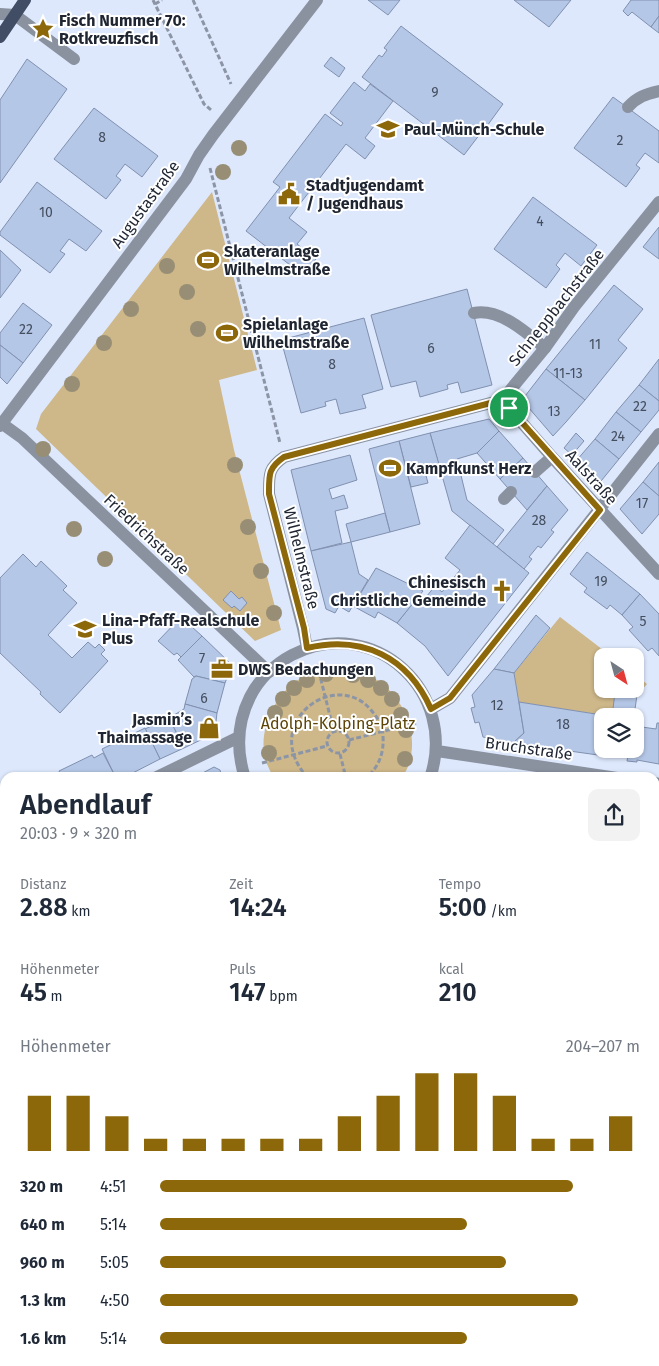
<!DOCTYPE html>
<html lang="de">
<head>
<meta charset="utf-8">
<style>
	:root { --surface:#fff; --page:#f2f2f3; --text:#1f2937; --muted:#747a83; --accent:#8c680a }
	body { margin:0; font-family:"Fira Sans",sans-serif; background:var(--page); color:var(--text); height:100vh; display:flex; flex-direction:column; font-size:19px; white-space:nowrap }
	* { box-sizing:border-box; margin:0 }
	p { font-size:16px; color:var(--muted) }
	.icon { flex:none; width:28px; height:28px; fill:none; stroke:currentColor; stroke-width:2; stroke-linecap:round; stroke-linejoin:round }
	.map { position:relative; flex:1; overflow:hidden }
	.side { position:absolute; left:0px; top:772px; width:660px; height:594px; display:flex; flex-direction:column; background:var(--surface); border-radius:15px 15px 0 0; box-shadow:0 1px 4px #0004 }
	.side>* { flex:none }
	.needle { width:32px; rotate:144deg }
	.controls { position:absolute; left:594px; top:648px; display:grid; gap:10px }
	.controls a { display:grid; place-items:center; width:50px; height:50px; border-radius:10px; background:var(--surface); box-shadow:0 1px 4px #0004; font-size:25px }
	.pin { position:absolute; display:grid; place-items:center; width:42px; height:42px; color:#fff; margin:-21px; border:2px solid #fff; border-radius:50%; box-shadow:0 1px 5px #0007 }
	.round { display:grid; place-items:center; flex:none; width:52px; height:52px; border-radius:10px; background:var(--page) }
	.headline { display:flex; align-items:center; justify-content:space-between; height:85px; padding:0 20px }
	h1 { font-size:28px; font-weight:600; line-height:38px }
	.metrics { display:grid; grid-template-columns:repeat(3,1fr); gap:8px; height:85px; padding:5px 20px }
	.metrics div { display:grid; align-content:center }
	.metrics b { font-size:25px; font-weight:600 }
	.metrics small { font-size:14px; font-weight:400 }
	.metrics p { font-size:14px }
	.chart { height:140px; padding:10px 20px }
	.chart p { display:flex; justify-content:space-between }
	.chart svg { width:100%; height:90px; margin-top:5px; stroke:var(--accent); stroke-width:6 }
	ul { padding:0 20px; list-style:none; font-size:16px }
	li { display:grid; grid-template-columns:80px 60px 1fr; align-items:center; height:38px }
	li i { height:12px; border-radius:6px; background:var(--accent) }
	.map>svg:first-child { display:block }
	.green { fill:#ceb789 }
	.building { fill:#b5c7e7; stroke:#8090af }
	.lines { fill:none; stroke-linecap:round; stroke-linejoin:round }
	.path { stroke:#8c95a6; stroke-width:3; stroke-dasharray:5 2.5; stroke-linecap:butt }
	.lane { stroke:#8a92a0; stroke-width:12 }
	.street { stroke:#8a92a0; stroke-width:12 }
	.primary { stroke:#404d64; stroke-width:12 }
	.tree { fill:#978e75 }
	.route-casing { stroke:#fff; stroke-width:10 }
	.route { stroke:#8c680a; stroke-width:6 }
	.labels { text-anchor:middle; stroke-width:4; stroke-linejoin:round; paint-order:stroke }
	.number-label { font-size:14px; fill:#444e5f }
	.poi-label { font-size:16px; font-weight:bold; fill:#1f2632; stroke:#fff; text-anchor:start }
	.street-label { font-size:16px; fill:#1f2632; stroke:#fff }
	.park-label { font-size:16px; fill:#5d4407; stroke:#fff }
</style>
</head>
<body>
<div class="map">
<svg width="659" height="1366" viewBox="0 0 659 1366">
	<rect width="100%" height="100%" fill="#dde8fc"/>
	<g class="green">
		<polygon points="212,192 257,370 219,380 234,450 281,630 255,641 36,429 41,414"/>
		<polygon points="560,617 611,656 602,656 602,689 635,689 635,675 647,684 637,695 616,692 613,709 602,715 519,702 514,673"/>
		<path d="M328,669C335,669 344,669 351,670C392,676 422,724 409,763C408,768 405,773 402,777H273C271,772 267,765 265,759C258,728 276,690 305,676C312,673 320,672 328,669Z"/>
	</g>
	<g class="building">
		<polygon points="368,0 400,0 388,15"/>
		<polygon points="514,0 571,0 549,27"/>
		<polygon points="631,0 659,0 659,16 651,27 632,12 628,16 623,11"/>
		<polygon points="659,16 659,33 651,27"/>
		<polygon points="401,26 503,104 487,126 483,123 477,132 480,134 464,155 362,77 379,55 382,57 387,50 384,48"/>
		<polygon points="331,57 345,68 339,77 324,66"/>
		<polygon points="27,59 67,89 0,183 0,100"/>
		<polygon points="354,82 365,91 370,84 393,101 365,138 375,146 365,159 346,144 289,218 307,232 297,244 316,259 303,275 246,231 280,187 273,182 325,114 341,126 343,123 330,113"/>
		<polygon points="613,97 659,131 659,163 645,153 636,165 640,168 626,187 574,148"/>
		<polygon points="94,108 158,156 142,177 125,164 116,176 121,180 106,199 54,159"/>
		<polygon points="37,182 102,231 86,251 69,239 60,251 65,254 50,273 0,235 0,232"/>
		<polygon points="533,197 597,245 581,266 565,253 556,265 560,269 546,288 494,249"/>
		<polygon points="659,227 659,259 643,247"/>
		<polygon points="0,250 21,270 0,298"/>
		<polygon points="614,285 643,309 618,340 627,348 585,400 546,369"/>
		<polygon points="467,289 492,385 461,393 458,382 447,385 448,389 420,397 416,381 391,387 371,315"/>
		<polygon points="23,303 52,325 23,363 0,345 0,333"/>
		<polygon points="364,318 383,389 362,395 366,408 340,414 336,399 325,402 326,406 301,413 281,340"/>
		<polygon points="0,345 23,363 7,384 0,377"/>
		<polygon points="659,359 659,401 639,385"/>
		<polygon points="546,369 585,400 566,422 553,436 522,400"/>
		<polygon points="639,385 659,401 659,410 641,432 616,412"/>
		<polygon points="616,412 641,432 619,459 595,439"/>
		<polygon points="489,419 499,431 477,453 457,459 467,500 504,530 493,544 452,511 430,433"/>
		<polygon points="499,431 523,458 500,479 477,453"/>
		<polygon points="430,433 440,468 425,472 428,483 411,487 399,441"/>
		<polygon points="576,433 584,441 572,455 564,448"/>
		<polygon points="595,439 619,459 597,486 576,461"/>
		<polygon points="399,441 420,524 390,532 369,449"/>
		<polygon points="350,455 357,480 329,489 332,499 344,495 348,508 335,511 342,543 311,551 291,470"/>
		<polygon points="523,458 547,486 527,510 500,479"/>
		<polygon points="659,462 659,496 643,482"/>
		<polygon points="643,482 659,496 659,514 642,534 620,509"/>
		<polygon points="547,486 568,510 551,530 554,532 541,548 538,546 529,557 532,559 524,569 497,547"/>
		<polygon points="385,513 390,532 351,542 346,524"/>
		<polygon points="470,525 529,573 448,676 425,646 397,623 417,598 422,602 435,586 442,592 460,570 445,558"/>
		<polygon points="351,542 359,574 368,580 349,612 339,606 335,613 326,609 311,551"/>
		<polygon points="587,552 640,594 622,615 610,605 607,609 584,592 587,588 570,574"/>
		<polygon points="23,554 36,567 41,561 67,586 63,590 77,603 48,635 72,658 88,642 95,648 99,644 105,650 101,654 108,661 60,713 40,694 41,692 0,653 0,578"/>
		<polygon points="376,568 423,591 397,623 378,612 375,618 353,606"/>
		<polygon points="231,591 239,599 242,597 247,603 240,611 234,606 232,608 223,600"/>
		<polygon points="640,594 659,614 659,656 652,648 648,651 629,630 633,627 622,615"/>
		<polygon points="536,615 550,628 514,673 494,669"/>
		<polygon points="181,617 202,636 181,657 177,653 174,655 158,641"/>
		<polygon points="202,636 232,665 225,683 196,676 194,677 178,660"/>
		<polygon points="494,669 514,673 524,733 513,743 483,737 479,722 475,723 471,708 475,707 472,695"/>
		<polygon points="196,676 225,683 217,713 185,704 192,679"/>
		<polygon points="615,692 637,695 634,716 602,716 602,749 629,749 628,752 615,749 605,756 513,743 524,733 519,702 602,715 613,709"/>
		<polygon points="185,704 217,713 215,730 211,735 184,748 169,718 184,709"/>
		<polygon points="169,718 184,748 160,759 145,729"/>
		<polygon points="657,723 659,723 659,764 637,760 637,762 627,761 629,749 635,749 635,726 656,729"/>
		<polygon points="145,728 160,759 123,778 116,778 102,749"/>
		<polygon points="103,753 116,778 62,778 59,771 92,755 94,758"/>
		<polygon points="214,767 220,770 222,778 193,778"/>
		<polygon points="5,802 5,835 1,837 0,804"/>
		<polygon points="5,870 5,907 2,910 0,907 0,872"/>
		<polygon points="0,952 5,956 5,972 0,976"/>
		<polygon points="655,963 659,967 659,1014 655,1010"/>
		<polygon points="5,972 5,1001 0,997 0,976"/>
		<polygon points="0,1025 5,1032 5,1067 0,1071"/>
		<polygon points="655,1063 659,1066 659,1078 655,1083"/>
		<polygon points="659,1078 659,1120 655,1118 655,1083"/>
		<rect x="655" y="1129" width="4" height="16"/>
		<polygon points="5,1161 5,1208 0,1201 0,1165"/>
		<polygon points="659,1177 659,1198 655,1187 655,1181"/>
		<polygon points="5,1240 5,1259 0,1262 0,1244"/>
		<polygon points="5,1259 5,1275 3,1277 0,1273 0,1262"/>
		<polygon points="655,1266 659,1277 659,1296 655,1298"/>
		<polygon points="0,1273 5,1279 5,1331 0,1325"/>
		<polygon points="659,1296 659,1329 655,1330 655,1298"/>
		<polygon points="659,1329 659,1364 655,1365 654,1361 655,1361 655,1330"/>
		<polygon points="5,1333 5,1361 0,1355 0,1338"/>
		<polygon points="5,1361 21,1361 15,1366 9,1366"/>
		<polygon points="31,1361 72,1361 76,1366 35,1366"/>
		<polygon points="155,1361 171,1361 173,1366 147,1366"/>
		<polygon points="171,1361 205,1361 207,1366 173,1366"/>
		<polygon points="261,1361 282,1361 270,1366 263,1366"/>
		<polygon points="282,1361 294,1361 295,1366 270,1366"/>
		<polygon points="379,1361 432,1361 437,1366 375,1366"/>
		<polygon points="517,1361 553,1361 553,1364 546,1366 518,1366"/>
		<polygon points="564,1361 616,1361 617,1366 554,1366 553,1364"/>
	</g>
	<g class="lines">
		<g class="path">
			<polyline points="153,0 204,104 211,110"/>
			<polyline points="193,0 231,84"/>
			<polyline points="155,4 162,0"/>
			<polyline points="210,168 280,443"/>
			<polyline points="317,664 334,732"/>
			<circle cx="338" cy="742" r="11"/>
			<polyline points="349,740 416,723"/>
			<polyline points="340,754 346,778"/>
			<polyline points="262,763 327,746"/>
			<path d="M308,778C258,724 335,667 371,710C378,718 383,726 383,737C384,753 379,767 366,778"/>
		</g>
		<g class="lane">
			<polyline points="0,14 15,15 74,59"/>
			<path d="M628,107C637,97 646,94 659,91"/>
			<path d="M474,313C500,308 527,333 545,348"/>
			<polyline points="535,472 552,457"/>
			<polyline points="504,499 511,492"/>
		</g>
		<g class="street">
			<polyline points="502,400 552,457 659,574"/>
			<polyline points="0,422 22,438 269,672"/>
			<polyline points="0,426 186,179 199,155 213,135 317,0"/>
			<path d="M307,648L303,628L269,494C269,475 268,468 284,457L502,400L545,348L574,307L659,202"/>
			<polyline points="431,709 450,698 659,434"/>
			<polyline points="437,751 617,778"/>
			<polyline points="155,778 239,737"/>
			<path d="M245,778C236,750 237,723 250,697C259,679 275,664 292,655C374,613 459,692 430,778"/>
			<polyline points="655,783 659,784"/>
			<polyline points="0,855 5,853"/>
			<polyline points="0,932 5,937"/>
			<polyline points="655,1037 659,1041"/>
			<polyline points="0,1091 5,1088"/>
			<polyline points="0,1133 5,1140"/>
			<polyline points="655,1162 659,1161"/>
			<polyline points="655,1230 659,1241"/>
			<polyline points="249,1361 250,1366"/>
			<polyline points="458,1361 466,1366"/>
			<polyline points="492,1361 493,1366"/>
			<polyline points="112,1366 120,1361"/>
		</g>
		<polyline class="primary" points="0,37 25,0"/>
	</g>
	<g class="tree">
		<circle cx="239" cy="148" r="8"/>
		<circle cx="223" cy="172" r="8"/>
		<circle cx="167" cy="266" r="8"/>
		<circle cx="187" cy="292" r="8"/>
		<circle cx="131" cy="309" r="8"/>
		<circle cx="198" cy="329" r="8"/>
		<circle cx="104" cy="343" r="8"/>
		<circle cx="72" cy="384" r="8"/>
		<circle cx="43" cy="449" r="8"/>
		<circle cx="235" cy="465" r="8"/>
		<circle cx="248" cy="527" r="8"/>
		<circle cx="74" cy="529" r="8"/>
		<circle cx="105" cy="559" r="8"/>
		<circle cx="261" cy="571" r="8"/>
		<circle cx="274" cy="613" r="8"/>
		<circle cx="326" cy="674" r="8"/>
		<circle cx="353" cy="675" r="8"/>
		<circle cx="307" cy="680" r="8"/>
		<circle cx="368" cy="680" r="8"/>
		<circle cx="294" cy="688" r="8"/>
		<circle cx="381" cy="688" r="8"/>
		<circle cx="283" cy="699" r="8"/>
		<circle cx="392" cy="699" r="8"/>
		<circle cx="275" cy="713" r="8"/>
		<circle cx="401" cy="715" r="8"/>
		<circle cx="406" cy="730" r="8"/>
		<circle cx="269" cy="753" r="8"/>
		<circle cx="405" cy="759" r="8"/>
	</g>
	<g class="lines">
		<g class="route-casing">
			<path id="route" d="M502,400L600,510L450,698L431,709C408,657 363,635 307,648L304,628L269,494C269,475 268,468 284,457Z"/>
		</g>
		<use href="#route" class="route"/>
	</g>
	<defs>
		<g id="sight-bare" transform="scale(1.725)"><path d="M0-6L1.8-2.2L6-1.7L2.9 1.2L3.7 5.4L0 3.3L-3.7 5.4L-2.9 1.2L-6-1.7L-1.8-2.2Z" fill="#8c680a" stroke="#fff" stroke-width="2.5" paint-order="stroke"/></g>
		<g id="school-bare" transform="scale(1.725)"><path d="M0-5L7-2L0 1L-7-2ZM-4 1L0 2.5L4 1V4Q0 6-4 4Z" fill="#8c680a" stroke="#fff" stroke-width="2.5" paint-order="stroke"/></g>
		<g id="civic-bare" transform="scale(1.725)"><path d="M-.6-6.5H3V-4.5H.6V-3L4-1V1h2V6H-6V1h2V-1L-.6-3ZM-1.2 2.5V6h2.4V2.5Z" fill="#8c680a" stroke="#fff" stroke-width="2.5" paint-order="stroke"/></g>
		<g id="stadium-bare" transform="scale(1.725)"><path d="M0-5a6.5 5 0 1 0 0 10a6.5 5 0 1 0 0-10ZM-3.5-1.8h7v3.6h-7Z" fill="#8c680a" stroke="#fff" stroke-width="2.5" paint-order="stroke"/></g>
		<g id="church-bare" transform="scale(1.725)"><path d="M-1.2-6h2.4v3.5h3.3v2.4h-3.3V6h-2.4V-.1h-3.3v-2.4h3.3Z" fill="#8c680a" stroke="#fff" stroke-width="2.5" paint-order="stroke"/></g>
		<g id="office-bare" transform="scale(1.725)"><path d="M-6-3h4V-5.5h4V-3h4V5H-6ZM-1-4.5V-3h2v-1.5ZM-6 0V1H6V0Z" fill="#8c680a" stroke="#fff" stroke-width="2.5" paint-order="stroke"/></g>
		<g id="shop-bare" transform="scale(1.725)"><path d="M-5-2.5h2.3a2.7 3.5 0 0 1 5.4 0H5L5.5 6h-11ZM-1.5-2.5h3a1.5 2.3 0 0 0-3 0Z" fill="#8c680a" stroke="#fff" stroke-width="2.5" paint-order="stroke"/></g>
	</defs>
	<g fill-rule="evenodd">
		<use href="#sight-bare" x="43" y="29"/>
		<use href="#school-bare" x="388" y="129"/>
		<use href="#civic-bare" x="289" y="194"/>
		<use href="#stadium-bare" x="208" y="260"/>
		<use href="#stadium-bare" x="227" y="333"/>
		<use href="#stadium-bare" x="390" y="468"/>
		<use href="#church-bare" x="502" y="591"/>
		<use href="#school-bare" x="85" y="629"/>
		<use href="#office-bare" x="222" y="669"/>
		<use href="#shop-bare" x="209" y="728"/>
	</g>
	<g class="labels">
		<g class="number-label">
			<text x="435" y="97">9</text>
			<text x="102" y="142">8</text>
			<text x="620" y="145">2</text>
			<text x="46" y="217">10</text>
			<text x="540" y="226">4</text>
			<text x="26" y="334">22</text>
			<text x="595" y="349">11</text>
			<text x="431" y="353">6</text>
			<text x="332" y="369">8</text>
			<text x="568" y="378">11-13</text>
			<text x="640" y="411">22</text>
			<text x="554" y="416">13</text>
			<text x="618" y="441">24</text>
			<text x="642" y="508">17</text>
			<text x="539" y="525">28</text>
			<text x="601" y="586">19</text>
			<text x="643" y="626">5</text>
			<text x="202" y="663">7</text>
			<text x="204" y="703">6</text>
			<text x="497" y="710">12</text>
			<text x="563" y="729">18</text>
		</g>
		<g class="poi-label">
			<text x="59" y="26">Fisch Nummer 70:<tspan x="59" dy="18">Rotkreuzfisch</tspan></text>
			<text x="404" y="135">Paul-Münch-Schule</text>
			<text x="306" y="191">Stadtjugendamt<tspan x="306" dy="18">/ Jugendhaus</tspan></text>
			<text x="224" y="257">Skateranlage<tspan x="224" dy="18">Wilhelmstraße</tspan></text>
			<text x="243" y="330">Spielanlage<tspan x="243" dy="18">Wilhelmstraße</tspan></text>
			<text x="406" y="474">Kampfkunst Herz</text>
			<text x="486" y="588" text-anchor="end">Chinesisch<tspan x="486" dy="18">Christliche Gemeinde</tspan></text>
			<text x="102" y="626">Lina-Pfaff-Realschule<tspan x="102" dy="18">Plus</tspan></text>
			<text x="238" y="675">DWS Bedachungen</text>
			<text x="192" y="725" text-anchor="end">Jasmin’s<tspan x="192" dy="18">Thaimassage</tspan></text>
		</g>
		<g class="street-label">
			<text transform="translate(145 204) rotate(-54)" y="6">Augustastraße</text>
			<text transform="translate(556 307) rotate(-52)" y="6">Schneppbachstraße</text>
			<text transform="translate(592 477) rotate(48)" y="6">Aalstraße</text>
			<text transform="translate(147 534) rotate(43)" y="6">Friedrichstraße</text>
			<text transform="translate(302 558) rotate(76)" y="6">Wilhelmstraße</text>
			<text transform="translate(529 748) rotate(8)" y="6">Bruchstraße</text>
		</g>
		<g class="park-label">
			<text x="338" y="729">Adolph-Kolping-Platz</text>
		</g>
	</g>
</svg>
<div class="controls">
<a><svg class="needle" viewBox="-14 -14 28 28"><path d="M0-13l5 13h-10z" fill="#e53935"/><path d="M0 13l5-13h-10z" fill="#747a83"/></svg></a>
<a><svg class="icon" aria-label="layers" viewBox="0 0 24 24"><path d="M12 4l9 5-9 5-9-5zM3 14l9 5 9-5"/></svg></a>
</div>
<div class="pin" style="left:509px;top:408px;background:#1e9e55"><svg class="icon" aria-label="arrive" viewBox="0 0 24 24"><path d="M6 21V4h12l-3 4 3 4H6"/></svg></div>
<section class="side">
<div class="headline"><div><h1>Abendlauf</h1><p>20:03 · 9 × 320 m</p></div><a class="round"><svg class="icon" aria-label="share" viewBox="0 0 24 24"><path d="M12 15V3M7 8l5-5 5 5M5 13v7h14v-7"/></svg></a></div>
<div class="metrics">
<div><p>Distanz</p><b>2.88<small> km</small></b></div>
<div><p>Zeit</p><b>14:24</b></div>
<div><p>Tempo</p><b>5:00<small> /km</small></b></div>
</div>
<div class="metrics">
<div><p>Höhenmeter</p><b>45<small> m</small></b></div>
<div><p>Puls</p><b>147<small> bpm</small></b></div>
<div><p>kcal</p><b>210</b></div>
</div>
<div class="chart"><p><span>Höhenmeter</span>204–207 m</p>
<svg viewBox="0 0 160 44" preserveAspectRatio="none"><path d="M5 44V17M15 44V17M25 44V27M35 44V38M45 44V38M55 44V38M65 44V38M75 44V38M85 44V27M95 44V17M105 44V6M115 44V6M125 44V17M135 44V38M145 44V38M155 44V27"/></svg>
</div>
<ul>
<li><b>320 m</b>4:51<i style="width:86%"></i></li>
<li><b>640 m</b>5:14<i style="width:64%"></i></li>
<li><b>960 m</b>5:05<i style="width:72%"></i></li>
<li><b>1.3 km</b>4:50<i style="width:87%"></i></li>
<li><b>1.6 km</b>5:14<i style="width:64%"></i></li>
</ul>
</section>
</div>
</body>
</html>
